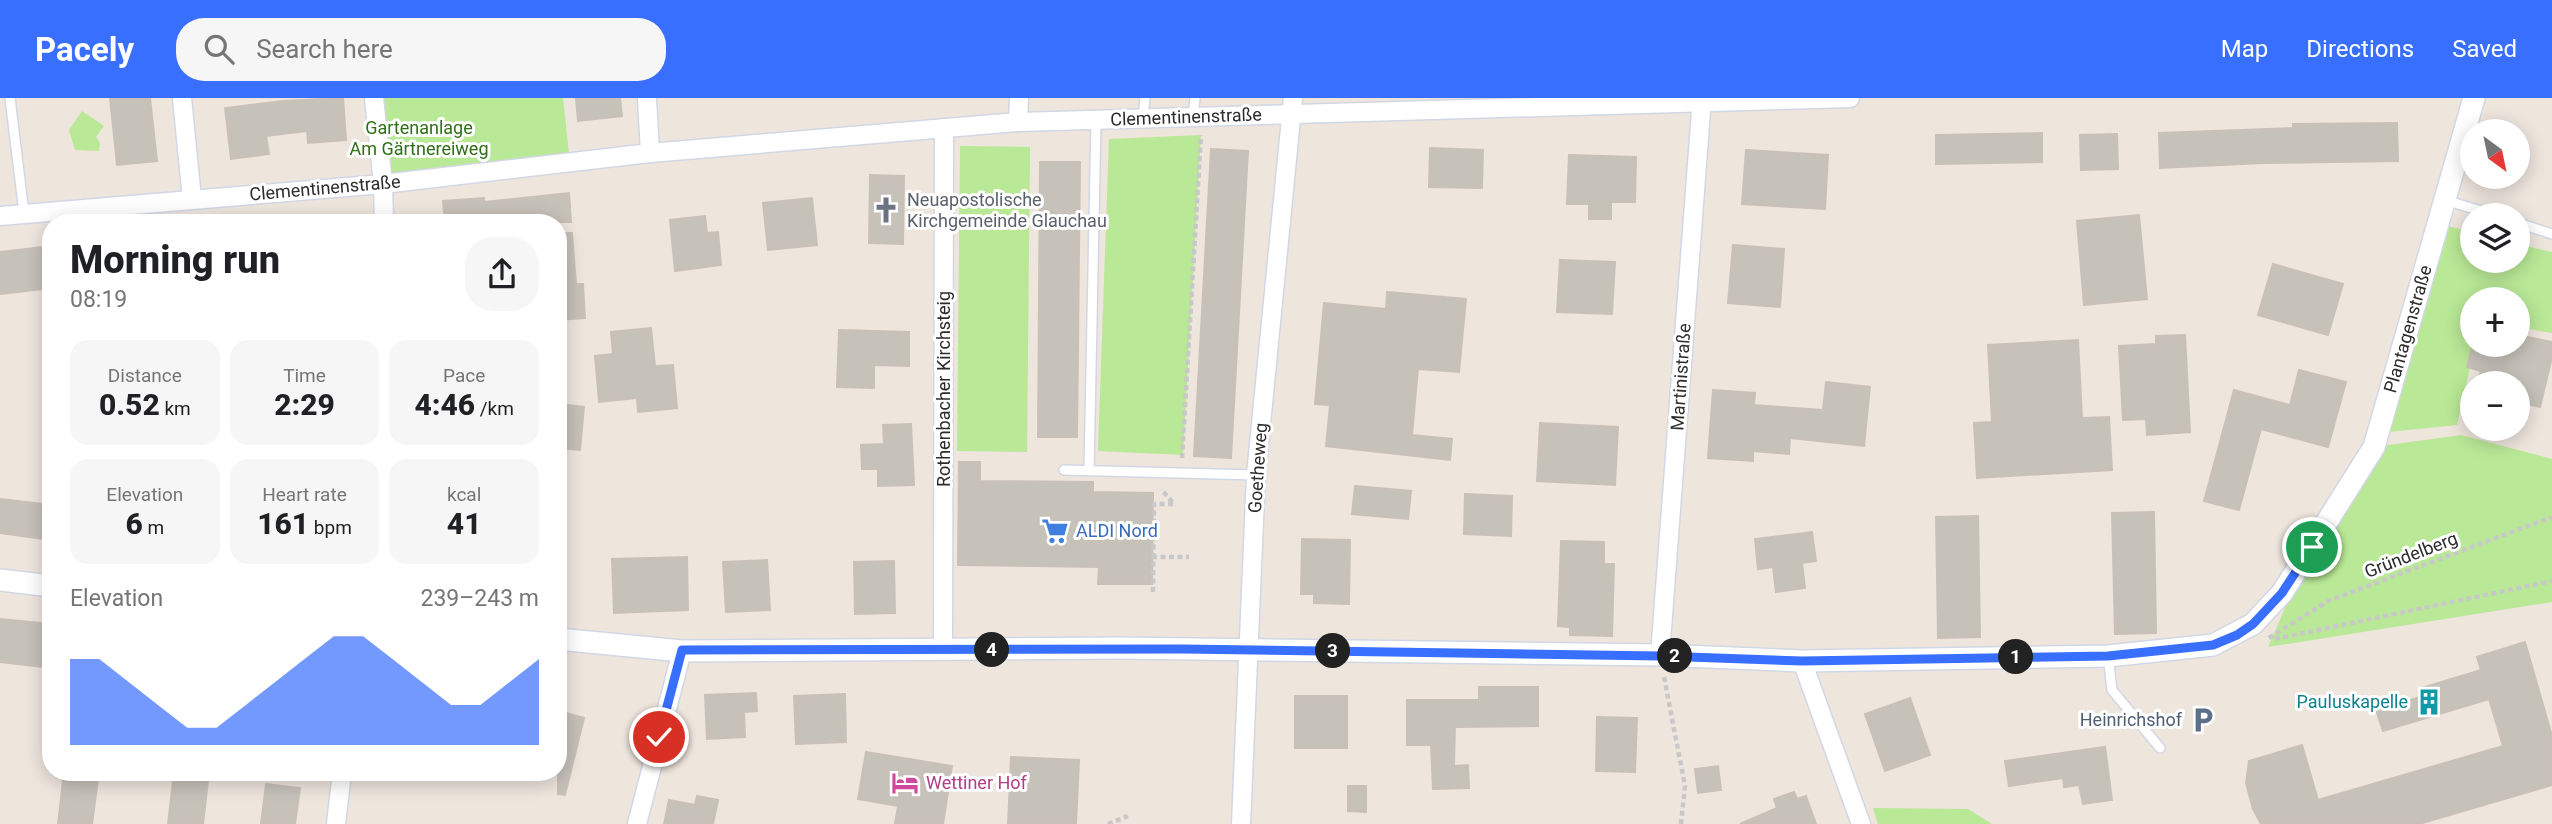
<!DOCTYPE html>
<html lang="en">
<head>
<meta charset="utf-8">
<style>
	:root { --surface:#fff; --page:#f6f6f6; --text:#202124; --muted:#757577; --accent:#396fff }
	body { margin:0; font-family:Roboto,sans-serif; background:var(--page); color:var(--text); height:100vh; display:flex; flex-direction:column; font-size:26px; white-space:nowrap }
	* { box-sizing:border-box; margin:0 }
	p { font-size:23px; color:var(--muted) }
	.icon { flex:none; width:38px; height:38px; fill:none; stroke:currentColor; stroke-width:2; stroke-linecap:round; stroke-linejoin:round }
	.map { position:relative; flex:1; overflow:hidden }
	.panel { position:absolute; left:42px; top:116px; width:525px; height:567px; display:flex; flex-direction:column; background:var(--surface); border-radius:28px; box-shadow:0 4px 18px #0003 }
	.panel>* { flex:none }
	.needle { width:46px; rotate:147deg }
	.controls { position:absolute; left:2460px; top:21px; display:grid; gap:14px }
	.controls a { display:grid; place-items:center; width:70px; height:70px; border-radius:50%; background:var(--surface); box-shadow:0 4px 18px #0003; font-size:35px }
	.pin { position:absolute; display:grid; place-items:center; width:60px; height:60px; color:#fff; margin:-30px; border:4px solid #fff; border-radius:50%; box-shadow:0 2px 7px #0007 }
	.km { position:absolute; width:35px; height:35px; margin:-18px; border-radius:50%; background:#222; color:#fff; font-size:19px; line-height:35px; text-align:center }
	.round { display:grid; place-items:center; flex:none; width:74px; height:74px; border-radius:28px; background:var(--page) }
	.summary { display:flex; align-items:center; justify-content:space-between; height:119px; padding:0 28px }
	h1 { font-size:38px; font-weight:800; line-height:52px }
	.figures { display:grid; grid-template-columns:repeat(3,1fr); gap:10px; height:119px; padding:7px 28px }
	.figures div { display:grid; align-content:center; border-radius:18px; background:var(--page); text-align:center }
	.figures b { font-size:30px; font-weight:800 }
	.figures small { font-size:19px; font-weight:400 }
	.figures p { font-size:19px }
	.chart { height:196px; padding:14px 28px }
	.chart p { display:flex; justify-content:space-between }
	.chart svg { width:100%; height:126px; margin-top:7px; fill:var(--accent); opacity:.7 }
	header { display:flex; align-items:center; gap:42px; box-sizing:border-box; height:98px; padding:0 35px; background:var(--accent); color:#fff }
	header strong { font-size:33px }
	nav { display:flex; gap:38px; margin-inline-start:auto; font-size:24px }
	.search { width:490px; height:63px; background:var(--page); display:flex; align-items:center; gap:18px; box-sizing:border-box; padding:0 24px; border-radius:28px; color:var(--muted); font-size:26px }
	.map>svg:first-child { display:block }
	.green { fill:#b9e896 }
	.building { fill:#c6c1b9; stroke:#cac1b6; stroke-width:2 }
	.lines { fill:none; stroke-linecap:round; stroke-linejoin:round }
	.service-casing { stroke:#d2d7e5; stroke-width:12 }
	.minor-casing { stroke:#d2d7e5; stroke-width:21 }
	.tertiary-casing { stroke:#d2d7e5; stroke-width:24 }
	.path { stroke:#c8c8c8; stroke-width:4.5; stroke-dasharray:5 3.5; stroke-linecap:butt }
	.service { stroke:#fff; stroke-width:9 }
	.minor { stroke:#fff; stroke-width:18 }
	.tertiary { stroke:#fff; stroke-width:21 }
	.route-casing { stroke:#fff; stroke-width:14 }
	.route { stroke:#396fff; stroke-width:9 }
	.labels { text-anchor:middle; stroke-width:6; stroke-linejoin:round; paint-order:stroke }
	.street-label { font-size:18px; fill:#2c2c2c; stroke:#fff }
	.park-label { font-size:18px; fill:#306f16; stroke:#fff }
	.worship-label { font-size:18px; fill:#5b616d; stroke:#fff; text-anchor:start }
	.shop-label { font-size:18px; fill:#366cbe; stroke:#fff; text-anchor:start }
	.culture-label { font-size:18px; fill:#0d838f; stroke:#fff; text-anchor:end }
	.service-label { font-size:18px; fill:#4e5e75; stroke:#fff; text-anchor:end }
	.hotel-label { font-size:18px; fill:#b23c85; stroke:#fff; text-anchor:start }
</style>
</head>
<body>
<header>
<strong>Pacely</strong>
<div class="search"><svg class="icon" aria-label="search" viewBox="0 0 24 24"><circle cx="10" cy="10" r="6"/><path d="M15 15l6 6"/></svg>Search here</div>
<nav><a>Map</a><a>Directions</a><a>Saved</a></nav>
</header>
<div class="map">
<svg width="2552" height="726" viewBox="0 0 2552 726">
	<rect width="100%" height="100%" fill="#eee5dd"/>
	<g class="green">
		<polygon points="374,0 563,0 570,65 383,86"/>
		<polygon points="82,13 104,28 96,39 100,45 99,53 75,52 69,32"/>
		<polygon points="1201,37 1183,357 1098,353 1109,41"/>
		<polygon points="960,48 1030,49 1027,354 957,353"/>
		<polygon points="2448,128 2473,134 2473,163 2518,163 2518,146 2552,154 2552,235 2518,229 2518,201 2473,201 2475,247 2457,327 2378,335"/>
		<polygon points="2461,337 2552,361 2552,504 2268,549 2312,449 2374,349"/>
		<polygon points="1873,710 1968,711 1992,726 1878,726"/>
	</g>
	<g class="building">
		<polygon points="110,0 150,0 157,63 117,67"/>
		<polygon points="343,0 346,42 308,45 307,33 266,38 269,56 231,61 225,10 283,3"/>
		<polygon points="576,0 620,0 622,18 578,23"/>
		<polygon points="2397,25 2398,63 2263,65 2160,70 2159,35 2293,30 2293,26"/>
		<polygon points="2042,35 2042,64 1936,66 1936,37"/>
		<polygon points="2117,36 2118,71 2081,72 2080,37"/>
		<polygon points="1430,50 1483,52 1482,90 1429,89"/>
		<polygon points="1211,51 1248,53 1231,360 1194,358"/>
		<polygon points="1746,52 1828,57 1825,111 1742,106"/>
		<polygon points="1569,57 1636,59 1635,104 1611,104 1611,121 1589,121 1589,106 1567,106"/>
		<polygon points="1040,64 1080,64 1077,339 1038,339"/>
		<polygon points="870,77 904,78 903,146 869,145"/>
		<polygon points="569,95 571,124 445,124 443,103 484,100 484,104"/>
		<polygon points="812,100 817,147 768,152 763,105"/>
		<polygon points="2139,117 2147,201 2084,207 2077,123"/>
		<polygon points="705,118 707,135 718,134 721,167 675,173 670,122"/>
		<polygon points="558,135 572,135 576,186 583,186 585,220 558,222"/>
		<polygon points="1733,147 1784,151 1780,209 1728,205"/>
		<polygon points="51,148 51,190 0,196 0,154"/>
		<polygon points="1560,162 1615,164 1612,216 1557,214"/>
		<polygon points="2273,166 2343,186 2328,237 2258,217"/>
		<polygon points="1387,194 1466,201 1459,274 1418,271 1412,337 1452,341 1450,362 1326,348 1330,307 1315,306 1324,205 1386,211"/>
		<polygon points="651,230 655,268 673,267 677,310 638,314 637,300 599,304 595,258 613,256 611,234"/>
		<polygon points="839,232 909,234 909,268 874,267 874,290 837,289"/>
		<polygon points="2185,237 2190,334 2147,337 2146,321 2123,322 2119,248 2156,246 2156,238"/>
		<polygon points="2518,237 2552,244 2552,259 2540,309 2518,304 2518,285 2478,285 2481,273 2467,269 2472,249 2485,252 2486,247 2518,247"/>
		<polygon points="2078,242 2082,320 2109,319 2112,372 1977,380 1974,325 1992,324 1988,247"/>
		<polygon points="2299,272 2346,284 2328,349 2261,331 2239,412 2204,403 2234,292 2290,307"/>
		<polygon points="1826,284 1870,289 1864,348 1790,340 1789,356 1753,353 1753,363 1708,360 1713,292 1755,295 1754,307 1823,312"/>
		<polygon points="558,306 584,309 580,352 558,350"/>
		<polygon points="1540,325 1618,329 1615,387 1537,383"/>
		<polygon points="911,326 914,387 878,388 878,371 862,371 861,347 884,346 883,327"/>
		<polygon points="959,364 980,364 980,383 1093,384 1093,394 1153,395 1152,486 1098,486 1099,469 958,467"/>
		<polygon points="1355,388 1411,393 1408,421 1352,416"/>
		<polygon points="1465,396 1512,398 1511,438 1464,436"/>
		<polygon points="0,401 51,407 51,442 0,435"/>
		<polygon points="2154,414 2156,535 2115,536 2112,415"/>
		<polygon points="1978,418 1980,539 1938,540 1936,419"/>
		<polygon points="1812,434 1816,463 1802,465 1805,490 1776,494 1773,469 1758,471 1755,441"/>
		<polygon points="1302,441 1350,442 1349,506 1314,505 1314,496 1301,496"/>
		<polygon points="1561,443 1604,444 1604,466 1614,466 1612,538 1570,537 1570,529 1558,528"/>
		<polygon points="687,459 688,512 614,515 612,461"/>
		<polygon points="767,462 770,512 726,514 723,464"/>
		<polygon points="894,463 895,515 855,516 854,464"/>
		<polygon points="0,521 51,526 51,570 0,564"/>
		<polygon points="2525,544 2552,638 2552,687 2419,726 2261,726 2253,711 2246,685 2249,663 2302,647 2318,702 2503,648 2489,601 2383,633 2376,612 2424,598 2422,590 2481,572 2477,559"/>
		<polygon points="1479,589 1538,589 1538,628 1455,629 1454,668 1468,667 1469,690 1433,691 1431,647 1407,647 1407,602 1479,602"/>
		<polygon points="756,595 757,613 744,614 745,639 707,641 705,597"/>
		<polygon points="845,596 846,644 796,646 794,598"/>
		<rect x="1295" y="598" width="52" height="52"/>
		<polygon points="1910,600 1930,657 1885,673 1865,616"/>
		<polygon points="558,613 584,620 565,697 558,696"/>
		<polygon points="1597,619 1637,620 1635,674 1596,673"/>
		<polygon points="2105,649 2112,702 2083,706 2079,687 2064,689 2063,680 2009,688 2005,663"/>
		<polygon points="866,654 952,668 943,726 895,726 898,708 858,701"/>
		<polygon points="1011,659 1079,662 1076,726 1008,726"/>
		<polygon points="1718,668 1721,692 1698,695 1695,671"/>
		<polygon points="64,674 99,674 92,726 58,726"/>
		<polygon points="174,674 209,674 203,726 168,726"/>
		<polygon points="266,686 300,690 295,726 261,726"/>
		<polygon points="1348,688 1366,688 1366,714 1348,713"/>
		<polygon points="1794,694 1797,701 1806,698 1816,726 1740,726 1777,710 1774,701"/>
		<polygon points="697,698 718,702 713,726 664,726 669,702 695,707"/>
	</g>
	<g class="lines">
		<g class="service-casing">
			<g id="service">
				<polyline points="10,0 24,115"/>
				<polyline points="1193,19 1195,0"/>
				<polyline points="1143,20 1145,0"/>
				<polyline points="2445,102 2494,117"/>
				<polyline points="2518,125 2552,136"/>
				<polyline points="1064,372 1256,377"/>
				<polyline points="1089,372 1096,22"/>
				<polyline points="2108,558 2112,592 2160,650"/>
			</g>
		</g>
		<g class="minor-casing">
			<g id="minor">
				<polyline points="182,0 192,101"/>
				<polyline points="374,0 383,86 384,124"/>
				<polyline points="647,0 650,55"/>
				<polyline points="1018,24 1019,0"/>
				<polyline points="0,118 383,86 650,55 1018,24 1850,0"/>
				<polyline points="943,552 944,30"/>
				<polyline points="1660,557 1702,0"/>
				<polyline points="1802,563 1861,726"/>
				<polyline points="336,726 342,674"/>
				<polyline points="637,726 682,553"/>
				<polyline points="1241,726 1256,377 1293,0"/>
			</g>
		</g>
		<g class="tertiary-casing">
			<g id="tertiary">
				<polyline points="0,482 51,488"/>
				<polyline points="558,541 682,553 1118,550 1660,557 1802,563 2108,558 2213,547 2253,526 2282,495 2374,349 2474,0"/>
			</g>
		</g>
		<g class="path">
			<polyline points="1182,360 1201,37"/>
			<polyline points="1152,459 1189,459"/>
			<polyline points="1153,494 1154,406 1174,406 1161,391"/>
			<polyline points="2269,540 2328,503 2552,419"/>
			<polyline points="2275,541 2552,483"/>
			<polyline points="1664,579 1685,688 1681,726"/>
			<polyline points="1108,726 1128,718"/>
		</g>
		<use href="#service" class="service"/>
		<use href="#minor" class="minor"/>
		<use href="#tertiary" class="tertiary"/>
	</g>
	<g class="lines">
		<g class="route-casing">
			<polyline id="route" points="659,639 682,552 1183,551 1660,558 1802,563 2108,558 2213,547 2237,537 2253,526 2282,495 2312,449"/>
		</g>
		<use href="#route" class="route"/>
	</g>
	<defs>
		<g id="church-bare" transform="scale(2.1)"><path d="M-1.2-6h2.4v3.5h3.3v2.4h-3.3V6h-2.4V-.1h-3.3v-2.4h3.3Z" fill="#6b7280" stroke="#fff" stroke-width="2.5" paint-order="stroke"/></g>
		<g id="supermarket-bare" transform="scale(2.1)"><path d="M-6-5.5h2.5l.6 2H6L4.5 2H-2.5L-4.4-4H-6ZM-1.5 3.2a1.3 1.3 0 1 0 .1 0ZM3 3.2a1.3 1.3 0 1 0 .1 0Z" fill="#3f7fe0" stroke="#fff" stroke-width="2.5" paint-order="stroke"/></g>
		<g id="building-bare" transform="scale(2.1)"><path d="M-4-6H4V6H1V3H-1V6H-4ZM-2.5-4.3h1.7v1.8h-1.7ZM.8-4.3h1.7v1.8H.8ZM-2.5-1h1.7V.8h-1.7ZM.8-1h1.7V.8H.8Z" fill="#0f9aa8" stroke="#fff" stroke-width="2.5" paint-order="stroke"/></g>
		<g id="parking-bare" transform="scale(2.1)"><path d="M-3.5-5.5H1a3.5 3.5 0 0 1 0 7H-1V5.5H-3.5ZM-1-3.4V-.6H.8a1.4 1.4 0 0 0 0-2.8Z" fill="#5c6f8a" stroke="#fff" stroke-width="2.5" paint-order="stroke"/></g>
		<g id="hotel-bare" transform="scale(2.1)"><path d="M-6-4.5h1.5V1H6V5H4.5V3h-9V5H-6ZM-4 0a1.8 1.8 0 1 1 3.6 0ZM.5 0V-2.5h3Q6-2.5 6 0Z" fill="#d1479c" stroke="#fff" stroke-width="2.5" paint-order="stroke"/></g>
	</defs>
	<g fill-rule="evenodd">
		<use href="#church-bare" x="886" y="112"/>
		<use href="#supermarket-bare" x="1055" y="433"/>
		<use href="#building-bare" x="2429" y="604"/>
		<use href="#parking-bare" x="2203" y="622"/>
		<use href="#hotel-bare" x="905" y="685"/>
	</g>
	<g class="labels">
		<g class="street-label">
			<text transform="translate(1186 19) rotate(-2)" y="6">Clementinenstraße</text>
			<text transform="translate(325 90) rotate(-5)" y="6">Clementinenstraße</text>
			<text transform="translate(2408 231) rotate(-74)" y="6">Plantagenstraße</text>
			<text transform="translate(1681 279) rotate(-86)" y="6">Martinistraße</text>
			<text transform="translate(944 291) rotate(-90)" y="6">Rothenbacher Kirchsteig</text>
			<text transform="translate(1258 370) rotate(-86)" y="6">Goetheweg</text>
			<text transform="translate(2411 457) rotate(-21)" y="6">Gründelberg</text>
		</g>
		<g class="park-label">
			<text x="419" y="36">Gartenanlage<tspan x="419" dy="21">Am Gärtnereiweg</tspan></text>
		</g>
		<g class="worship-label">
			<text x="907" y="108">Neuapostolische<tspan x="907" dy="21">Kirchgemeinde Glauchau</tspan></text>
		</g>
		<g class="shop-label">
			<text x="1076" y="439">ALDI Nord</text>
		</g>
		<g class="culture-label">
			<text x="2408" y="610">Pauluskapelle</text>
		</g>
		<g class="service-label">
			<text x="2182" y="628">Heinrichshof</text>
		</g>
		<g class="hotel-label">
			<text x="926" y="691">Wettiner Hof</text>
		</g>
	</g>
</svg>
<div class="controls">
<a><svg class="needle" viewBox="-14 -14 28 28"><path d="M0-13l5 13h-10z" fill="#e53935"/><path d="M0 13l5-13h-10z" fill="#757577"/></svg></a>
<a><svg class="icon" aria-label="layers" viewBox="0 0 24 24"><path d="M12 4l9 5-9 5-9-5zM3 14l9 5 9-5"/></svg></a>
<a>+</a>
<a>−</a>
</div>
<div class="pin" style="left:2312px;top:449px;background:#1e9e55"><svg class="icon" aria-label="arrive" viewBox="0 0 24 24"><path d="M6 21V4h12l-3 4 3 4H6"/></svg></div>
<div class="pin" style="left:659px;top:639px;background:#d93025"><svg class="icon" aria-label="check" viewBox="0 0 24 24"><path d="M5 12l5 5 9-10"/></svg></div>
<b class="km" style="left:2016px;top:559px">1</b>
<b class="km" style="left:1675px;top:558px">2</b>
<b class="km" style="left:1333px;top:553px">3</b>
<b class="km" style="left:992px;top:552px">4</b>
<section class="panel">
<div class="summary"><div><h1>Morning run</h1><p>08:19</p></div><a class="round"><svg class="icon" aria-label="share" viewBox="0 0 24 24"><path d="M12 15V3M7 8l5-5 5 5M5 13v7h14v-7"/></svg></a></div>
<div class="figures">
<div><p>Distance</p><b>0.52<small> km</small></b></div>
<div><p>Time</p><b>2:29</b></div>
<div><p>Pace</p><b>4:46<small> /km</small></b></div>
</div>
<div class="figures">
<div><p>Elevation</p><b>6<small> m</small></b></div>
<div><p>Heart rate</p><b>161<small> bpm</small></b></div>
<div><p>kcal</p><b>41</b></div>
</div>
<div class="chart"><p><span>Elevation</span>239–243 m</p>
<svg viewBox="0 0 160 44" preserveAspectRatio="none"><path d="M0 44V14L10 14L20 22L30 30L40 38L50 38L60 30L70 22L80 14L90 6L100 6L110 14L120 22L130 30L140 30L150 22L160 14V44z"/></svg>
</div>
</section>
</div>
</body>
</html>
